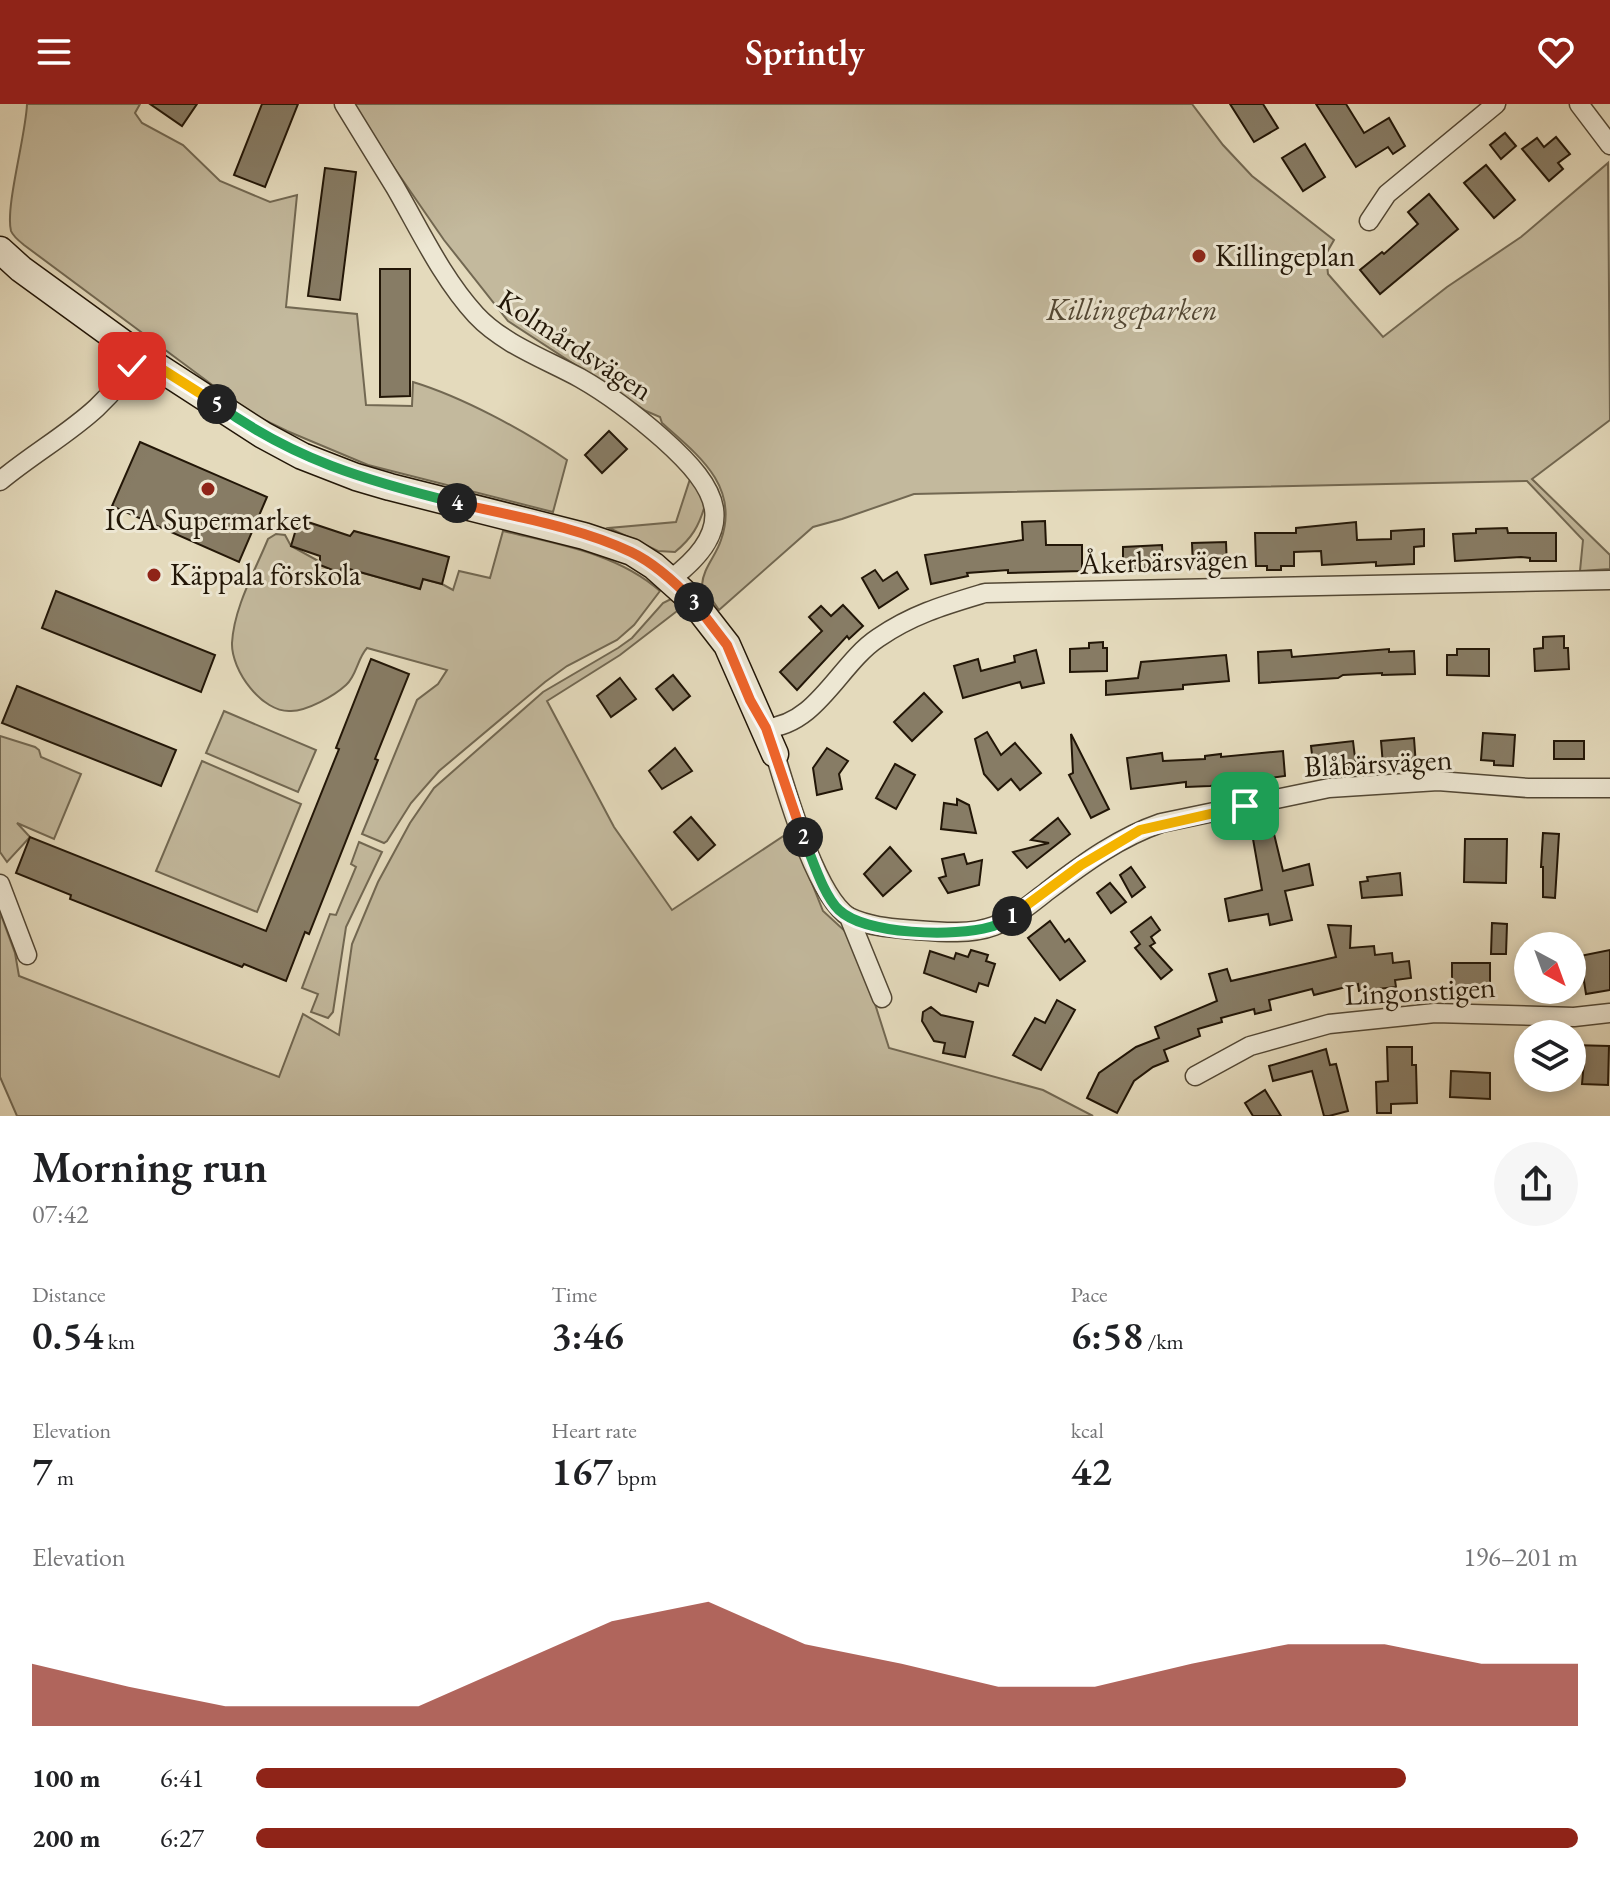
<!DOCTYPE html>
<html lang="en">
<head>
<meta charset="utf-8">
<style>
	:root { --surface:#fff; --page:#f6f6f6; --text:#202124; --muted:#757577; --accent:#8f2418 }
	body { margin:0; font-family:"EB Garamond",serif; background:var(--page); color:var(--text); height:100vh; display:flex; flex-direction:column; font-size:30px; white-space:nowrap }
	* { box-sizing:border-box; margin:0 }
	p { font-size:26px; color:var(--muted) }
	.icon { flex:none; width:44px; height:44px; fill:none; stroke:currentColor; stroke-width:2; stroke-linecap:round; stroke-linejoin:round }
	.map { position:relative; height:1012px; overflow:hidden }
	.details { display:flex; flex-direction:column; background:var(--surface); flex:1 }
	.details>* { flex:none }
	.needle { width:52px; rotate:139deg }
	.tools { position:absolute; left:1514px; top:828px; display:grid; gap:16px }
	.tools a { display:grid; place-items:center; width:72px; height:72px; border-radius:50%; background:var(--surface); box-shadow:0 4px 12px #0003; font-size:40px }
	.pin { position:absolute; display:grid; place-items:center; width:68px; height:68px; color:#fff; margin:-34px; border-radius:16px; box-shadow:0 4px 12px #0006 }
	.km { position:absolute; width:40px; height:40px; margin:-20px; border-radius:50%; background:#222; color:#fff; font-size:22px; line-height:40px; text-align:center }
	.round { display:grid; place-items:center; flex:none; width:84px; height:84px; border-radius:42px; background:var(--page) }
	.overview { display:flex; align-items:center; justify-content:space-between; height:136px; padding:0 32px }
	h1 { font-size:44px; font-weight:600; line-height:60px }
	.figures { display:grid; grid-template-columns:repeat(3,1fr); gap:12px; height:136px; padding:8px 32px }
	.figures div { display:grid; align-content:center }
	.figures b { font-size:40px; font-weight:600 }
	.figures small { font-size:22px; font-weight:400 }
	.figures p { font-size:22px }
	.chart { height:224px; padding:16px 32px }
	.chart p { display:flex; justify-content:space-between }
	.chart svg { width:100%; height:144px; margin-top:8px; fill:var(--accent); opacity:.7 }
	ul { padding:0 32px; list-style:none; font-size:26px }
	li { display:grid; grid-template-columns:128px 96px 1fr; align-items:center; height:60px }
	li i { height:20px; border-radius:10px; background:var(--accent) }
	header { display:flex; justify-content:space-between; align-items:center; height:104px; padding:0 32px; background:var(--accent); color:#fff; font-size:36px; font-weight:600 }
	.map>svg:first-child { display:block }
	.green { fill:#c3b99d; stroke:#726852; stroke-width:2 }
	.building { fill:#877c65; stroke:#221607; stroke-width:2 }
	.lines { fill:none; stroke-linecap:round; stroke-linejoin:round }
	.street-casing { stroke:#524734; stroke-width:21 }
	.secondary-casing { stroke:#221607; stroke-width:29 }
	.street { stroke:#ede7d3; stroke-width:18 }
	.secondary { stroke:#ede7d3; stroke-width:26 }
	.split-1-casing { stroke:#fff; stroke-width:16 }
	.split-2-casing { stroke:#fff; stroke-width:16 }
	.split-3-casing { stroke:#fff; stroke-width:16 }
	.split-4-casing { stroke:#fff; stroke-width:16 }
	.split-5-casing { stroke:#fff; stroke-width:16 }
	.split-6-casing { stroke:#fff; stroke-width:16 }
	.split-1 { stroke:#f5b400; stroke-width:10 }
	.split-2 { stroke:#22a559; stroke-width:10 }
	.split-3 { stroke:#f0652b; stroke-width:10 }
	.split-4 { stroke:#f0652b; stroke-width:10 }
	.split-5 { stroke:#22a559; stroke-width:10 }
	.split-6 { stroke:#f5b400; stroke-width:10 }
	.poi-dot { fill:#8f2418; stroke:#ede7d3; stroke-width:3 }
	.labels { text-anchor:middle; stroke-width:6; stroke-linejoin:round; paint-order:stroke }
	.poi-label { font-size:30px; fill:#221607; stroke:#ede7d3; text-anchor:start }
	.park-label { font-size:30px; font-style:italic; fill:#524734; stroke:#ede7d3 }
	.street-label { font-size:30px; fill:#221607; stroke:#ede7d3 }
</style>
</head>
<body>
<header><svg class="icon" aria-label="menu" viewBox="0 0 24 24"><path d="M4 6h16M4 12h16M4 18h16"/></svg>Sprintly<svg class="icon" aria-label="heart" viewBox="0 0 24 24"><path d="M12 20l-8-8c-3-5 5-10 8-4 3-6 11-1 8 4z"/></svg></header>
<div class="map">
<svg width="1610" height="1012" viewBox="0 0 1610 1012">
	<rect width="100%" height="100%" fill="#e4dabc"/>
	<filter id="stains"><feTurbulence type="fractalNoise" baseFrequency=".0025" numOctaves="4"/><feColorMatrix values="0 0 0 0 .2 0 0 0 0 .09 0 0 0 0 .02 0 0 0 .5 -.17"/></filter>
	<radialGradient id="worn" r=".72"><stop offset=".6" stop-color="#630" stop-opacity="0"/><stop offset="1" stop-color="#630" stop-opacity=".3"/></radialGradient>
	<g class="green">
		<path d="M27,0H140L135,9L142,19L183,41L220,77L270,98L297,91L286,203L357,210L366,301L412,302L413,278C462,293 524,326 567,356L553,408L368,361L287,327L250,309L24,141C19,137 13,132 11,127C5,103 26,31 27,0Z"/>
		<path d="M350,0H1192L1223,41L1252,72L1334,136L1326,150L1328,170L1383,233L1447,183L1521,133L1608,59L1610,316L1532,375L1610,451V465L1580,467L1583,436L1527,377L914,390L842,415L813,423L719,506L702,481C703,464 716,452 721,436C740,382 698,351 662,319L660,313L646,307L508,217L444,136Z"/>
		<path d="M691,372L705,401C699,422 692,434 675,448L658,447L609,424L676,418Z"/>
		<path d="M503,427C557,440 617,449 660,487L634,521L617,536L567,562L545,578L439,667L411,699L387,737L384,739L362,730L417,596L438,580L447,566L367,544C357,555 357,571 346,581C334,592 307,607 291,607C262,609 231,566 232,539C234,503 255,467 268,435L276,430L285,431L291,442L340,469L342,463L420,485L423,475L442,480L453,486L459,467L490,474Z"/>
		<polygon points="671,495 681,504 620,551 547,597 614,723 672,806 791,727 823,807 847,829 869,881 889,944 1043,986 1093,1012 17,1012 0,973 0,808 15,849 19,872 279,973 303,910 339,931 352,840 378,778 410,719 434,684 543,588 618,544 632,534 663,499"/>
		<polygon points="224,607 316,646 298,688 206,649"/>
		<polygon points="0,632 35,643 39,646 41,653 81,670 54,735 17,719 30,733 7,758 0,748"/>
		<polygon points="202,657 301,700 257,808 156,767"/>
		<polygon points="359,738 382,748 346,823 333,908 328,914 311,908 318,890 302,884 330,810 336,811 356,763 351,760"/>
	</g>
	<g class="building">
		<polygon points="150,0 197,0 182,22"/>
		<polygon points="262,0 298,0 265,83 234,71"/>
		<polygon points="1230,0 1263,0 1278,24 1254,38"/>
		<polygon points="1316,0 1346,0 1364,29 1389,14 1405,42 1393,50 1388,43 1356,63"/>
		<polygon points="1505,29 1516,42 1501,55 1490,41"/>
		<polygon points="1556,33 1570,50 1558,59 1563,65 1549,77 1522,45 1537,34 1544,43"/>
		<polygon points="1305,40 1325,73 1303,87 1282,54"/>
		<polygon points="1486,61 1515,96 1494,114 1464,79"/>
		<polygon points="325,64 356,68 340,196 308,192"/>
		<polygon points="1429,90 1458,125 1380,190 1360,166 1382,148 1384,150 1418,120 1408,108"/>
		<polygon points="380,165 410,165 410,292 380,293"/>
		<polygon points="609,327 627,345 602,369 585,351"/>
		<polygon points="140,338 267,393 239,458 112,402"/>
		<polygon points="299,415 350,432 354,427 449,453 442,480 423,475 420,485 342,463 340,469 320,461 320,452 291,442"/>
		<polygon points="1045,417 1046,441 1082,441 1082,467 1008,469 1008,466 967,469 968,472 931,480 925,451 1023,436 1022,418"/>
		<polygon points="1356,418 1357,436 1391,435 1391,427 1424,425 1424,442 1414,443 1414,460 1376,462 1376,458 1322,461 1321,447 1294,448 1294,462 1281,462 1281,466 1267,466 1267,462 1256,462 1255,429 1296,429 1296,424"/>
		<polygon points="1507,424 1508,429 1556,429 1556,457 1530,457 1530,454 1521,453 1455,457 1453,430 1476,429 1476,425"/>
		<polygon points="1226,438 1227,463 1193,464 1192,439"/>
		<polygon points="1162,441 1163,464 1123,466 1123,443"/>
		<polygon points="875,466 883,477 897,468 908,485 879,504 862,474"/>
		<polygon points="56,487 215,551 201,588 42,524"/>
		<polygon points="843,501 863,522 849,535 847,532 797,586 780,568 822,527 809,513 821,502 831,512"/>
		<polygon points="1564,532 1564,544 1568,544 1569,565 1535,567 1534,545 1543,544 1543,533"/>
		<polygon points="1103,538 1103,544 1107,544 1107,567 1070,568 1070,545 1089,544 1089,539"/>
		<polygon points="1389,545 1389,548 1414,547 1415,570 1382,571 1382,569 1343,571 1338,574 1259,579 1258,548 1291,546 1292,553"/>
		<polygon points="1457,545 1489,545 1489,572 1447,571 1447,551 1457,551"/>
		<polygon points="1036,546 1044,579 1022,584 1020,578 963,594 954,562 978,555 981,567 1015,558 1014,552"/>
		<polygon points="1226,551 1229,577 1183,581 1183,585 1106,591 1106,577 1138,574 1141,558"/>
		<polygon points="371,555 409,570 375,655 378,656 309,830 305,828 286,877 244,860 242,863 70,795 71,791 16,769 30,733 266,827 339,645 336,644"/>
		<polygon points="673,571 690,592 673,606 656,585"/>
		<polygon points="620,574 636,595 611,613 597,592"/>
		<polygon points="17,582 176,646 161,682 2,619"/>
		<polygon points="924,589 942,608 912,637 894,618"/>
		<polygon points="987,628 1001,651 1015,639 1041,669 1020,686 1011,675 998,686 984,670 975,635"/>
		<polygon points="1483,629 1515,631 1513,662 1494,661 1494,657 1481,656"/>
		<polygon points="1071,630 1109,705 1091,714 1069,671 1073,669"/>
		<polygon points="1414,634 1416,662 1383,661 1381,637"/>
		<polygon points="1353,637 1356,662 1351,664 1314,668 1311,642"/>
		<rect x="1554" y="637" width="30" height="18"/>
		<polygon points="675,644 692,667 662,685 649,667"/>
		<polygon points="827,644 848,657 839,670 842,685 817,691 813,664"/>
		<polygon points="1283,647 1285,672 1210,682 1186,683 1186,678 1131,685 1127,654 1162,649 1163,657 1205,655 1205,652 1221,650 1221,653"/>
		<polygon points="895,660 915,671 896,705 876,694"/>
		<polygon points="957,695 969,701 976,729 941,725 944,699 957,701"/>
		<polygon points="691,713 715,741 698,756 674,728"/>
		<polygon points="1058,714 1070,730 1027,764 1013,748 1049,739 1031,736"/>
		<polygon points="1543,729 1559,730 1555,794 1543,793 1543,763 1541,763"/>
		<polygon points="1274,730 1283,767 1309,760 1313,781 1285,787 1292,816 1270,821 1268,810 1229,817 1225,795 1262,786 1253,735"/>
		<polygon points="1465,735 1507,735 1506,779 1464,778"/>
		<polygon points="890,743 911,767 883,792 864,770"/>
		<polygon points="964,750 967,760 982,756 979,781 948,789 939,774 946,772 942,755"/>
		<polygon points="1131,763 1145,783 1132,793 1120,771"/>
		<polygon points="1400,769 1402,791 1362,794 1360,778 1368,777 1367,773"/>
		<polygon points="1110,779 1126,798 1111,809 1097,789"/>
		<polygon points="1151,813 1160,826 1151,833 1155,839 1150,842 1172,866 1161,875 1135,844 1140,840 1131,828"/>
		<polygon points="1050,817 1065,838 1069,835 1085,857 1060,876 1028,834"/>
		<polygon points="1492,819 1507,820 1506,850 1491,850"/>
		<polygon points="1328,821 1351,822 1350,844 1374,842 1375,851 1392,849 1393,859 1409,857 1411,874 1395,876 1396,883 1359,887 1358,880 1314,891 1312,885 1269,896 1271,906 1255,910 1254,905 1221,914 1222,918 1198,925 1200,932 1164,946 1168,957 1153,963 1134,977 1117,1009 1087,994 1099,969 1136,943 1159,934 1155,923 1217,897 1209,870 1227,865 1231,877 1336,853"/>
		<polygon points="971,846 988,851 986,857 995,860 988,882 979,879 976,888 924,869 930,847 954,855 956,849 968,853"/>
		<polygon points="1610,846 1610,886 1586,890 1580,852"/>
		<rect x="1452" y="859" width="38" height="25"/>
		<polygon points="1057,896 1075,906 1041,966 1013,951 1035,914 1045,919"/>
		<polygon points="931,903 941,911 973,918 965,953 943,949 945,939 934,937 922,917 923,908"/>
		<polygon points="1572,941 1609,942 1608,981 1582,980 1584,958 1572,958"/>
		<polygon points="1387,943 1412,943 1412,961 1416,961 1417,999 1391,1000 1391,1009 1377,1009 1376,978 1388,977"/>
		<polygon points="1326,945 1330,961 1336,960 1348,1007 1329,1012 1324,1012 1312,967 1273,977 1269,962"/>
		<polygon points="1451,967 1490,969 1490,995 1450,993"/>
		<polygon points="1265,986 1281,1012 1253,1012 1245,999"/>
	</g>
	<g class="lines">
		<g class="street-casing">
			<g id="street">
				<path d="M344,0C361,28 378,55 395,83C420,126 442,174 476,211C503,240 545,255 580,274C610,291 637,312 663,335C719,385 740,423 671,475"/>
				<polyline points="1579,0 1610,41"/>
				<polyline points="1369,117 1387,90 1496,0"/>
				<path d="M0,377C52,334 106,312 138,250"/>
				<path d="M766,624C817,621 839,560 878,534C913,510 945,501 985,489L1610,476"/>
				<path d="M775,650C787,689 816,792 849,813L882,894"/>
				<polyline points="0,780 27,851"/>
				<path d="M849,813C870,823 892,824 915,826C940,828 970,831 994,822C1015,814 1033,798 1050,785C1084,759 1120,733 1161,719L1329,684L1438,677L1528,684H1610"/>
				<polyline points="1195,972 1250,942 1329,920 1435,909 1574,913 1610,909"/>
			</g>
		</g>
		<g class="secondary-casing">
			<polyline id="secondary" points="0,146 21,165 138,250 263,331 302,352 356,373 390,383 584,432 632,448 654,462 692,496 727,541 775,650"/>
		</g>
		<use href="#street" class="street"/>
		<use href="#secondary" class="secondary"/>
	</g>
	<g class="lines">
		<g class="split-1-casing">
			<polyline id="split-1" points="1012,812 1081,761 1140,726 1245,702"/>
		</g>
		<g class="split-2-casing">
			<path id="split-2" d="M803,733C812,753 823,791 839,806C865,831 956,833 990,823C998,821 1005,816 1012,812"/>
		</g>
		<g class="split-3-casing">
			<polyline id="split-3" points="694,498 727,541 750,596 766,624 803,733"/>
		</g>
		<g class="split-4-casing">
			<path id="split-4" d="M457,399C512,412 579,423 631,448C654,459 676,479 694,498"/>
		</g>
		<g class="split-5-casing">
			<path id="split-5" d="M217,300C292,355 367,377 457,399"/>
		</g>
		<g class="split-6-casing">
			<polyline id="split-6" points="132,262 138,250 217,300"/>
		</g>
		<use href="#split-1" class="split-1"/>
		<use href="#split-2" class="split-2"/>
		<use href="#split-3" class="split-3"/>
		<use href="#split-4" class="split-4"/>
		<use href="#split-5" class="split-5"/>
		<use href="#split-6" class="split-6"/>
	</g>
	<g class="poi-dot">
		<circle cx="1199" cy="152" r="8"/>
		<circle cx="208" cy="385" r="8"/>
		<circle cx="154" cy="471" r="8"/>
	</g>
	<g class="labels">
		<g class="poi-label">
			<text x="1215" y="162">Killingeplan</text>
			<text x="208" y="426" text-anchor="middle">ICA Supermarket</text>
			<text x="170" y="481">Käppala förskola</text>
		</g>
		<g class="park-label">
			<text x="1132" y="216">Killingeparken</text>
		</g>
		<g class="street-label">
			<text transform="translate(575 241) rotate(33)" y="10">Kolmårdsvägen</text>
			<text transform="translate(1164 457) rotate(-2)" y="10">Åkerbärsvägen</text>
			<text transform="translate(1378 659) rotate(-3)" y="10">Blåbärsvägen</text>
			<text transform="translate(1420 887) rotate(-3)" y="10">Lingonstigen</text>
		</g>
	</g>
	<rect width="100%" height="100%" filter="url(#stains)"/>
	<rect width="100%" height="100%" fill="url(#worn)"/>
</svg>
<div class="tools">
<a><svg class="needle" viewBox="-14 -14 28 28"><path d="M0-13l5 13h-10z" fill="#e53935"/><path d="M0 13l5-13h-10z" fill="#757577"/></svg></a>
<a><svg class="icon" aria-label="layers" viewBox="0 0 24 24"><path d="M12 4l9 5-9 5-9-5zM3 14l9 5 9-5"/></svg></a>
</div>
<div class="pin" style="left:1245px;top:702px;background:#1e9e55"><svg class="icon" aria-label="arrive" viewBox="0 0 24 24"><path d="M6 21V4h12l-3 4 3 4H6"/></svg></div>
<div class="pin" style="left:132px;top:262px;background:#d93025"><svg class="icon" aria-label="check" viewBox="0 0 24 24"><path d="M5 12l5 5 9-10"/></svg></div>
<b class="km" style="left:1012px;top:812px">1</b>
<b class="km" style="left:803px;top:733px">2</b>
<b class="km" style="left:694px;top:498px">3</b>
<b class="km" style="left:457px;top:399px">4</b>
<b class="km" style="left:217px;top:300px">5</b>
</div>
<section class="details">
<div class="overview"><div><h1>Morning run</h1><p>07:42</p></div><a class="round"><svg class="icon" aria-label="share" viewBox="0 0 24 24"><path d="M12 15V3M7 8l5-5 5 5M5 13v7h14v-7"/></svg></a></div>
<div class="figures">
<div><p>Distance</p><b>0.54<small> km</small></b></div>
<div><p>Time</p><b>3:46</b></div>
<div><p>Pace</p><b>6:58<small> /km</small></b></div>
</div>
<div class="figures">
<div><p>Elevation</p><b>7<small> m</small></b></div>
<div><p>Heart rate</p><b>167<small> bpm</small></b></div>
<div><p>kcal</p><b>42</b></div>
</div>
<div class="chart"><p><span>Elevation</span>196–201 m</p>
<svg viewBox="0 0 160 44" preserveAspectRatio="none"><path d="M0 44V25L10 32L20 38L30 38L40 38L50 25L60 12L70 6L80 19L90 25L100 32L110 32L120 25L130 19L140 19L150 25L160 25V44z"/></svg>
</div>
<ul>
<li><b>100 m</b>6:41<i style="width:87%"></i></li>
<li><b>200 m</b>6:27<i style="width:100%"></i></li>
</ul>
</section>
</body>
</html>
